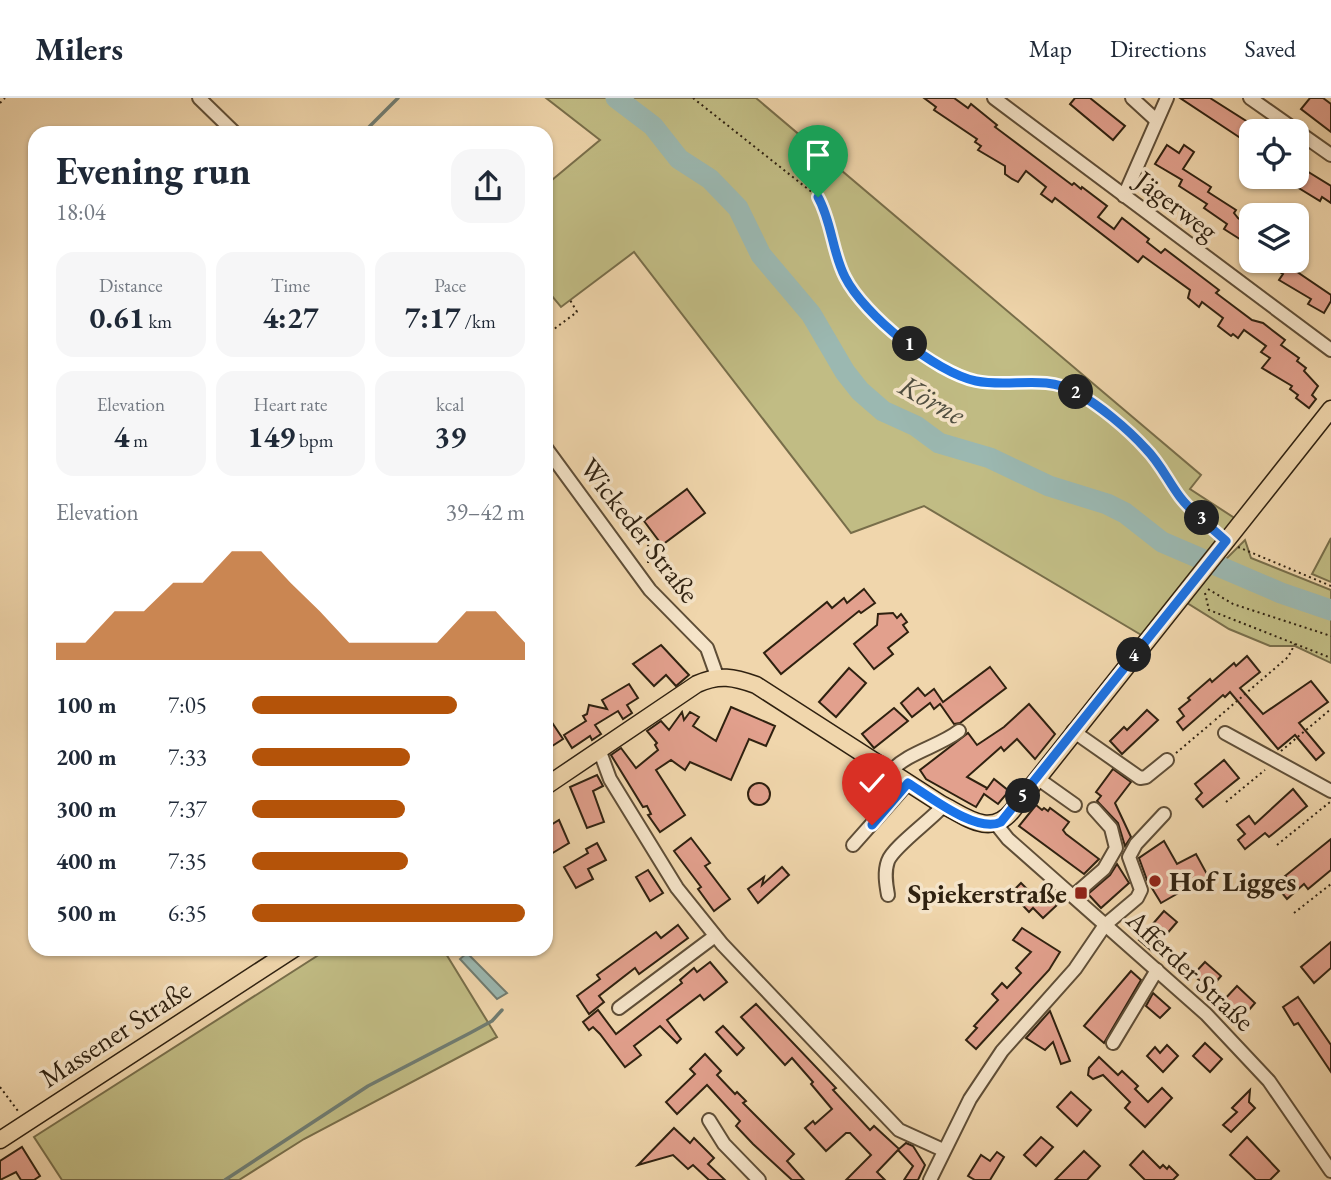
<!DOCTYPE html>
<html lang="en">
<head>
<meta charset="utf-8">
<style>
	:root { --surface:#fff; --page:#f6f6f7; --text:#1f2937; --muted:#747a83; --line:#e0e1e3; --accent:#b45309 }
	body { margin:0; font-family:"EB Garamond",serif; background:var(--page); color:var(--text); height:100vh; display:flex; flex-direction:column; font-size:26px; white-space:nowrap }
	* { box-sizing:border-box; margin:0 }
	p { font-size:23px; color:var(--muted) }
	.icon { flex:none; width:38px; height:38px; fill:none; stroke:currentColor; stroke-width:2; stroke-linecap:round; stroke-linejoin:round }
	.map { position:relative; flex:1; overflow:hidden }
	.drawer { position:absolute; left:28px; top:28px; width:525px; height:830px; display:flex; flex-direction:column; background:var(--surface); border-radius:21px; box-shadow:0 2px 5px #0004 }
	.drawer>* { flex:none }
	.controls { position:absolute; left:1239px; top:21px; display:grid; gap:14px }
	.controls a { display:grid; place-items:center; width:70px; height:70px; border-radius:14px; background:var(--surface); box-shadow:0 2px 5px #0004; font-size:35px }
	.pin { position:absolute; display:grid; place-items:center; width:60px; height:60px; color:#fff; margin:-72px -30px; border-radius:50% 50% 50% 0; rotate:-45deg; box-shadow:0 0 7px #0007 }
	.pin .icon { rotate:45deg }
	.km { position:absolute; width:35px; height:35px; margin:-18px; border-radius:50%; background:#222; color:#fff; font-size:19px; line-height:35px; text-align:center }
	.round { display:grid; place-items:center; flex:none; width:74px; height:74px; border-radius:21px; background:var(--page) }
	.headline { display:flex; align-items:center; justify-content:space-between; height:119px; padding:0 28px }
	h1 { font-size:38px; font-weight:700; line-height:52px }
	.figures { display:grid; grid-template-columns:repeat(3,1fr); gap:10px; height:119px; padding:7px 28px }
	.figures div { display:grid; align-content:center; border-radius:18px; background:var(--page); text-align:center }
	.figures b { font-size:30px; font-weight:700 }
	.figures small { font-size:19px; font-weight:400 }
	.figures p { font-size:19px }
	.chart { height:196px; padding:14px 28px }
	.chart p { display:flex; justify-content:space-between }
	.chart svg { width:100%; height:126px; margin-top:7px; fill:var(--accent); opacity:.7 }
	ul { padding:0 28px; list-style:none; font-size:23px }
	li { display:grid; grid-template-columns:112px 84px 1fr; align-items:center; height:52px }
	li i { height:18px; border-radius:9px; background:var(--accent) }
	header { display:flex; align-items:center; gap:42px; box-sizing:border-box; height:98px; padding:0 35px; background:var(--surface); border-bottom:2px solid var(--line) }
	header strong { font-size:33px }
	nav { display:flex; gap:38px; margin-inline-start:auto; font-size:24px }
	.map>svg:first-child { display:block }
	.green { fill:#c1bc84; stroke:#786e4a; stroke-width:2 }
	.water { fill:#9bb8b1; stroke:#707c71; stroke-width:2 }
	.lines { fill:none; stroke-linecap:round; stroke-linejoin:round }
	.stream { stroke:#707c71; stroke-width:3.5 }
	.river { stroke:#9bb8b1; stroke-width:21 }
	.building { fill:#e2a08d; stroke:#2f2110; stroke-width:2 }
	.minor-casing { stroke:#5f4e37; stroke-width:16 }
	.major-casing { stroke:#2f2110; stroke-width:19 }
	.path { stroke:#2f2110; stroke-width:2; stroke-dasharray:2 3.5; stroke-linecap:butt }
	.minor { stroke:#f5e4c9; stroke-width:12 }
	.major { stroke:#f0d6ac; stroke-width:16 }
	.route-casing { stroke:#fff; stroke-width:14 }
	.route { stroke:#1a73e8; stroke-width:9 }
	.poi-dot { fill:#8f2418; stroke:#f5e4c9; stroke-width:2.5 }
	.labels { text-anchor:middle; stroke-width:7; stroke-linejoin:round; paint-order:stroke }
	.street-label { font-size:28px; fill:#2f2110; stroke:#f5e4c9 }
	.poi-label { font-size:28px; font-weight:bold; fill:#2f2110; stroke:#f5e4c9; text-anchor:start }
	.water-label { font-size:30px; font-style:italic; fill:#4f4e40; stroke:#f5e4c9 }
</style>
</head>
<body>
<header>
<strong>Milers</strong>
<nav><a>Map</a><a>Directions</a><a>Saved</a></nav>
</header>
<div class="map">
<svg width="1331" height="1082" viewBox="0 0 1331 1082">
	<rect width="100%" height="100%" fill="#f0d6ac"/>
	<filter id="stains"><feTurbulence type="fractalNoise" baseFrequency=".00286" numOctaves="4"/><feColorMatrix values="0 0 0 0 .2 0 0 0 0 .09 0 0 0 0 .02 0 0 0 .5 -.17"/></filter>
	<radialGradient id="worn" r=".72"><stop offset=".6" stop-color="#630" stop-opacity="0"/><stop offset="1" stop-color="#630" stop-opacity=".3"/></radialGradient>
	<g class="green">
		<polygon points="546,0 756,0 1201,377 1190,391 1236,421 1143,538 924,408 851,435 634,154 561,209 546,191 546,87 600,42"/>
		<polygon points="1331,440 1331,484 1312,476"/>
		<polygon points="1245,442 1251,460 1331,492 1331,565 1295,548 1270,548 1229,531 1184,503"/>
		<polygon points="328,851 443,851 497,939 304,1041 239,1082 62,1082 34,1039"/>
	</g>
	<polygon class="water" points="467,855 507,895 497,901 460,861"/>
	<g class="lines">
		<g class="stream">
			<polyline points="363,35 398,0"/>
			<polyline points="225,1082 368,988 470,935 492,923 502,912"/>
		</g>
		<polyline class="river" points="616,0 653,28 679,61 710,81 738,110 761,157 811,216 845,274 860,293 883,313 916,328 939,345 990,360 1049,388 1107,406 1125,415 1162,444 1281,495 1331,512"/>
	</g>
	<g class="building">
		<polygon points="924,0 954,0 968,10 971,6 997,27 995,29 1072,87 1074,85 1081,91 1082,89 1107,108 1098,119 1114,131 1122,120 1149,141 1147,144 1161,155 1165,151 1219,192 1216,195 1252,222 1263,225 1285,242 1281,247 1299,260 1297,263 1306,270 1304,273 1318,288 1312,297 1316,301 1309,310 1296,300 1298,297 1290,291 1292,288 1262,270 1270,260 1261,254 1266,248 1244,232 1238,240 1233,236 1231,238 1218,228 1223,220 1202,204 1199,209 1188,200 1190,192 1143,158 1138,164 1055,100 1052,104 1041,96 1046,89 1026,73 1018,84 1012,81 1005,76 1005,68 978,52 981,48 975,44 977,41 934,12 936,9"/>
		<polygon points="1075,0 1090,0 1125,28 1113,42 1070,6"/>
		<polygon points="1180,0 1210,0 1262,33 1251,33 1251,47"/>
		<polygon points="1310,0 1323,0 1331,6 1331,34 1301,11"/>
		<polygon points="1167,47 1179,55 1184,47 1194,54 1183,71 1211,89 1208,94 1236,112 1234,115 1238,120 1251,129 1251,138 1246,145 1224,131 1227,126 1204,110 1207,106 1179,88 1182,82 1155,66"/>
		<polygon points="1297,67 1331,88 1331,105 1322,99 1320,103 1297,89"/>
		<polygon points="1262,163 1290,163 1287,167 1331,197 1331,203 1324,215 1308,206 1311,201 1279,182 1283,176"/>
		<polygon points="687,391 705,415 662,447 644,423"/>
		<polygon points="864,491 875,505 861,515 859,513 781,576 764,555 827,504 832,510 844,500 847,505"/>
		<polygon points="893,515 897,520 901,516 907,524 903,527 908,534 888,550 893,556 874,571 854,546 877,527 878,516"/>
		<polygon points="661,547 689,577 676,588 666,577 654,588 633,566"/>
		<polygon points="1247,558 1260,574 1240,590 1263,616 1311,583 1328,604 1299,625 1324,655 1316,662 1295,637 1278,651 1230,594 1225,599 1223,597 1183,632 1177,624 1184,618 1179,611 1190,602 1188,600 1210,581 1212,584 1234,565 1236,568"/>
		<polygon points="990,569 1006,590 960,625 954,626 940,606 934,611 930,605 912,619 901,605 918,590 925,598 934,591 943,604"/>
		<polygon points="849,570 866,585 836,619 819,604"/>
		<polygon points="629,586 638,600 627,607 632,615 623,621 618,613 595,627 601,636 592,642 590,638 572,650 564,637 586,623 583,618 587,616 589,607 607,611 602,602"/>
		<polygon points="1029,606 1055,636 1035,661 1017,641 1004,653 1001,649 967,679 987,690 986,692 994,681 1009,693 998,706 984,696 976,709 926,681 920,672 968,635 977,647 1004,629"/>
		<polygon points="731,609 775,628 766,648 749,641 731,682 690,664 685,672 671,662 656,672 685,717 660,734 648,717 651,716 647,708 643,709 611,657 621,650 636,670 658,652 655,647 657,645 647,633 661,623 669,632 682,614 684,622 690,614 699,619 693,628 716,643"/>
		<polygon points="894,610 908,623 874,650 862,636"/>
		<polygon points="1147,612 1158,622 1122,656 1110,643 1124,629 1127,632"/>
		<polygon points="553,626 563,641 546,652 546,631"/>
		<polygon points="1224,662 1239,680 1203,709 1196,701 1202,695 1195,686"/>
		<polygon points="1113,671 1131,684 1115,705 1131,739 1125,748 1118,725 1097,703 1101,698 1096,694"/>
		<polygon points="597,677 603,688 593,693 604,724 587,730 570,689"/>
		<circle cx="759" cy="696" r="11"/>
		<polygon points="1293,691 1307,708 1269,739 1265,735 1245,751 1238,742 1245,736 1237,727 1249,718 1255,726"/>
		<polygon points="1036,707 1042,712 1044,710 1048,713 1050,710 1069,724 1063,732 1066,736 1099,761 1084,776 1019,728"/>
		<polygon points="559,722 569,745 551,756 546,748 546,730"/>
		<polygon points="691,740 710,765 705,768 730,801 714,813 698,791 701,789 674,753"/>
		<polygon points="1331,741 1331,772 1308,791 1304,786 1287,801 1278,790 1288,781 1285,778"/>
		<polygon points="1164,743 1177,766 1196,756 1208,778 1161,805 1147,782 1139,760"/>
		<polygon points="597,745 606,762 588,771 593,781 576,790 564,769 588,755 586,751"/>
		<polygon points="1117,766 1129,785 1101,810 1088,796 1110,777"/>
		<polygon points="782,769 789,777 758,805 748,791 764,779 762,787"/>
		<polygon points="648,772 663,795 650,803 636,779"/>
		<polygon points="1021,785 1041,805 1048,798 1057,807 1043,820 1033,810 1029,814 1011,795"/>
		<polygon points="1164,813 1177,824 1152,853 1139,842"/>
		<polygon points="678,827 688,840 639,876 635,870 599,898 604,904 589,916 577,898 600,881 597,877 656,834 661,840"/>
		<polygon points="1022,830 1060,854 1049,872 976,951 966,942 977,930 974,928 998,902 992,896 1002,885 1007,890 1021,875 1016,870 1031,854 1013,842"/>
		<polygon points="1331,844 1331,870 1314,885 1301,869"/>
		<polygon points="710,864 727,884 704,902 700,897 667,922 681,941 677,945 660,928 634,948 641,957 625,969 600,936 593,929 589,932 583,924 598,912 616,936 682,885 680,882 694,870 697,874"/>
		<polygon points="1205,864 1221,878 1210,891 1193,877"/>
		<polygon points="1131,873 1141,882 1104,945 1084,928"/>
		<polygon points="1237,888 1255,905 1242,920 1223,903"/>
		<polygon points="1153,895 1170,910 1160,920 1146,908"/>
		<polygon points="1298,899 1331,947 1331,974 1298,925 1294,927 1283,909"/>
		<polygon points="756,906 836,990 833,992 870,1032 874,1028 899,1051 906,1045 913,1048 925,1067 918,1082 904,1082 913,1068 898,1052 877,1074 885,1082 846,1082 871,1057 850,1035 846,1035 826,1053 805,1030 813,1023 815,1026 832,1011 811,986 813,984 792,960 785,967 741,919"/>
		<polygon points="1050,913 1070,963 1061,966 1053,944 1045,952 1026,940"/>
		<polygon points="723,928 744,950 737,957 716,934"/>
		<polygon points="1205,945 1222,961 1210,974 1193,958"/>
		<polygon points="1167,947 1178,958 1163,974 1147,958 1155,949 1160,955"/>
		<polygon points="705,956 721,973 717,977 735,996 737,994 746,1003 743,1005 794,1056 787,1063 804,1082 792,1082 753,1046 736,1028 740,1023 707,987 677,1016 666,1004 695,976 690,971"/>
		<polygon points="1099,959 1118,977 1122,973 1138,988 1135,991 1148,1004 1162,990 1172,1000 1145,1029 1125,1010 1130,1004 1103,977 1093,981 1088,977 1089,970"/>
		<polygon points="1250,992 1249,1004 1255,1010 1231,1034 1223,1027 1237,1014 1232,1010"/>
		<polygon points="1071,994 1091,1012 1077,1028 1057,1009"/>
		<polygon points="674,1030 690,1045 694,1040 714,1060 708,1066 725,1082 709,1082 693,1067 688,1071 673,1057 638,1067"/>
		<polygon points="1041,1039 1053,1049 1036,1068 1024,1057"/>
		<polygon points="1247,1039 1279,1073 1270,1082 1256,1082 1230,1057"/>
		<polygon points="22,1049 40,1078 34,1082 21,1082 16,1074 0,1082 0,1063"/>
		<polygon points="1084,1053 1100,1068 1087,1082 1055,1082"/>
		<polygon points="1143,1053 1160,1070 1163,1067 1167,1071 1169,1068 1178,1077 1173,1082 1145,1082 1130,1067"/>
		<polygon points="997,1054 1004,1059 990,1082 975,1082 968,1078 981,1057 990,1063"/>
	</g>
	<g class="lines">
		<g class="minor-casing">
			<g id="minor">
				<polyline points="199,0 235,35"/>
				<polyline points="994,0 1331,252"/>
				<polyline points="1132,0 1156,22"/>
				<polyline points="1250,0 1331,57"/>
				<polyline points="1124,98 1167,0"/>
				<polyline points="546,350 650,492 707,550 717,578"/>
				<polyline points="1073,633 1140,680 1146,679 1167,662"/>
				<polyline points="1225,635 1331,693"/>
				<polyline points="599,651 610,681 677,790 722,846 899,1032 943,1052"/>
				<path d="M890,674C908,654 938,649 959,633"/>
				<polyline points="1037,680 1075,707"/>
				<polyline points="996,726 1008,741 1206,916 1269,983 1331,1073"/>
				<polyline points="853,747 908,685"/>
				<path d="M888,797C886,786 884,774 888,763C893,749 931,722 944,707"/>
				<polyline points="1073,798 1104,771 1116,750 1111,730 1094,711"/>
				<polyline points="619,910 715,838"/>
				<polyline points="1113,945 1157,872"/>
				<polyline points="709,1022 724,1046 759,1082"/>
				<polyline points="930,1082 970,1001 1002,953 1075,871 1105,827 1137,800 1141,792 1129,759 1136,746 1164,716"/>
			</g>
		</g>
		<g class="major-casing">
			<g id="major">
				<path d="M546,688L697,586C719,576 734,579 756,587L941,706C965,718 990,740 1012,713L1331,311"/>
				<polyline points="0,1042 295,850"/>
			</g>
		</g>
		<g class="path">
			<path d="M693,0L818,99C832,124 832,153 845,179C863,217 934,273 975,283C1010,291 1040,275 1074,293C1106,310 1144,345 1165,374C1171,383 1175,393 1182,401C1193,413 1205,423 1217,434"/>
			<polyline points="0,5 5,0"/>
			<polyline points="546,237 577,214 570,202"/>
			<polyline points="1238,449 1331,488"/>
			<polyline points="648,465 649,450 646,442 651,437"/>
			<polyline points="1208,491 1233,506 1331,538"/>
			<polyline points="1205,495 1209,512 1331,560"/>
			<polyline points="1215,622 1288,559 1295,546"/>
			<polyline points="1281,653 1331,611"/>
			<polyline points="1176,655 1214,623"/>
			<polyline points="1226,704 1265,672"/>
			<polyline points="1277,747 1330,704"/>
			<polyline points="1294,815 1331,786"/>
			<polyline points="0,989 18,1013"/>
		</g>
		<use href="#minor" class="minor"/>
		<use href="#major" class="major"/>
	</g>
	<g class="lines">
		<g class="route-casing">
			<path id="route" d="M818,99C832,124 832,154 845,179C864,217 935,274 976,283C1011,290 1043,276 1076,294C1100,308 1127,330 1146,351C1160,365 1168,383 1180,399C1192,415 1211,429 1226,443L1001,724C977,736 929,698 908,685L872,727"/>
		</g>
		<use href="#route" class="route"/>
	</g>
	<g class="poi-dot">
		<circle cx="1155" cy="783" r="7"/>
		<rect x="1074" y="788" width="14" height="14" rx="3.5"/>
	</g>
	<g class="labels">
		<g class="street-label">
			<text transform="translate(1177 107) rotate(37)" y="10">Jägerweg</text>
			<text transform="translate(640 432) rotate(52)" y="10">Wickeder Straße</text>
			<text transform="translate(1191 872) rotate(43)" y="10">Afferder Straße</text>
			<text transform="translate(115 935) rotate(-33)" y="10">Massener Straße</text>
		</g>
		<g class="poi-label">
			<text x="1169" y="793">Hof Ligges</text>
			<text x="1067" y="805" text-anchor="end">Spiekerstraße</text>
		</g>
		<g class="water-label">
			<text transform="translate(932 302) rotate(29)" y="10">Körne</text>
		</g>
	</g>
	<rect width="100%" height="100%" filter="url(#stains)"/>
	<rect width="100%" height="100%" fill="url(#worn)"/>
</svg>
<div class="controls">
<a><svg class="icon" aria-label="locate" viewBox="0 0 24 24"><circle cx="12" cy="12" r="6"/><path d="M12 2v4M12 18v4M2 12h4M18 12h4"/></svg></a>
<a><svg class="icon" aria-label="layers" viewBox="0 0 24 24"><path d="M12 4l9 5-9 5-9-5zM3 14l9 5 9-5"/></svg></a>
</div>
<div class="pin" style="left:818px;top:99px;background:#1e9e55"><svg class="icon" aria-label="arrive" viewBox="0 0 24 24"><path d="M6 21V4h12l-3 4 3 4H6"/></svg></div>
<div class="pin" style="left:872px;top:727px;background:#d93025"><svg class="icon" aria-label="check" viewBox="0 0 24 24"><path d="M5 12l5 5 9-10"/></svg></div>
<b class="km" style="left:910px;top:246px">1</b>
<b class="km" style="left:1076px;top:294px">2</b>
<b class="km" style="left:1202px;top:420px">3</b>
<b class="km" style="left:1134px;top:557px">4</b>
<b class="km" style="left:1023px;top:698px">5</b>
<section class="drawer">
<div class="headline"><div><h1>Evening run</h1><p>18:04</p></div><a class="round"><svg class="icon" aria-label="share" viewBox="0 0 24 24"><path d="M12 15V3M7 8l5-5 5 5M5 13v7h14v-7"/></svg></a></div>
<div class="figures">
<div><p>Distance</p><b>0.61<small> km</small></b></div>
<div><p>Time</p><b>4:27</b></div>
<div><p>Pace</p><b>7:17<small> /km</small></b></div>
</div>
<div class="figures">
<div><p>Elevation</p><b>4<small> m</small></b></div>
<div><p>Heart rate</p><b>149<small> bpm</small></b></div>
<div><p>kcal</p><b>39</b></div>
</div>
<div class="chart"><p><span>Elevation</span>39–42 m</p>
<svg viewBox="0 0 160 44" preserveAspectRatio="none"><path d="M0 44V38L10 38L20 27L30 27L40 17L50 17L60 6L70 6L80 17L90 27L100 38L110 38L120 38L130 38L140 27L150 27L160 38V44z"/></svg>
</div>
<ul>
<li><b>100 m</b>7:05<i style="width:75%"></i></li>
<li><b>200 m</b>7:33<i style="width:58%"></i></li>
<li><b>300 m</b>7:37<i style="width:56%"></i></li>
<li><b>400 m</b>7:35<i style="width:57%"></i></li>
<li><b>500 m</b>6:35<i style="width:100%"></i></li>
</ul>
</section>
</div>
</body>
</html>
